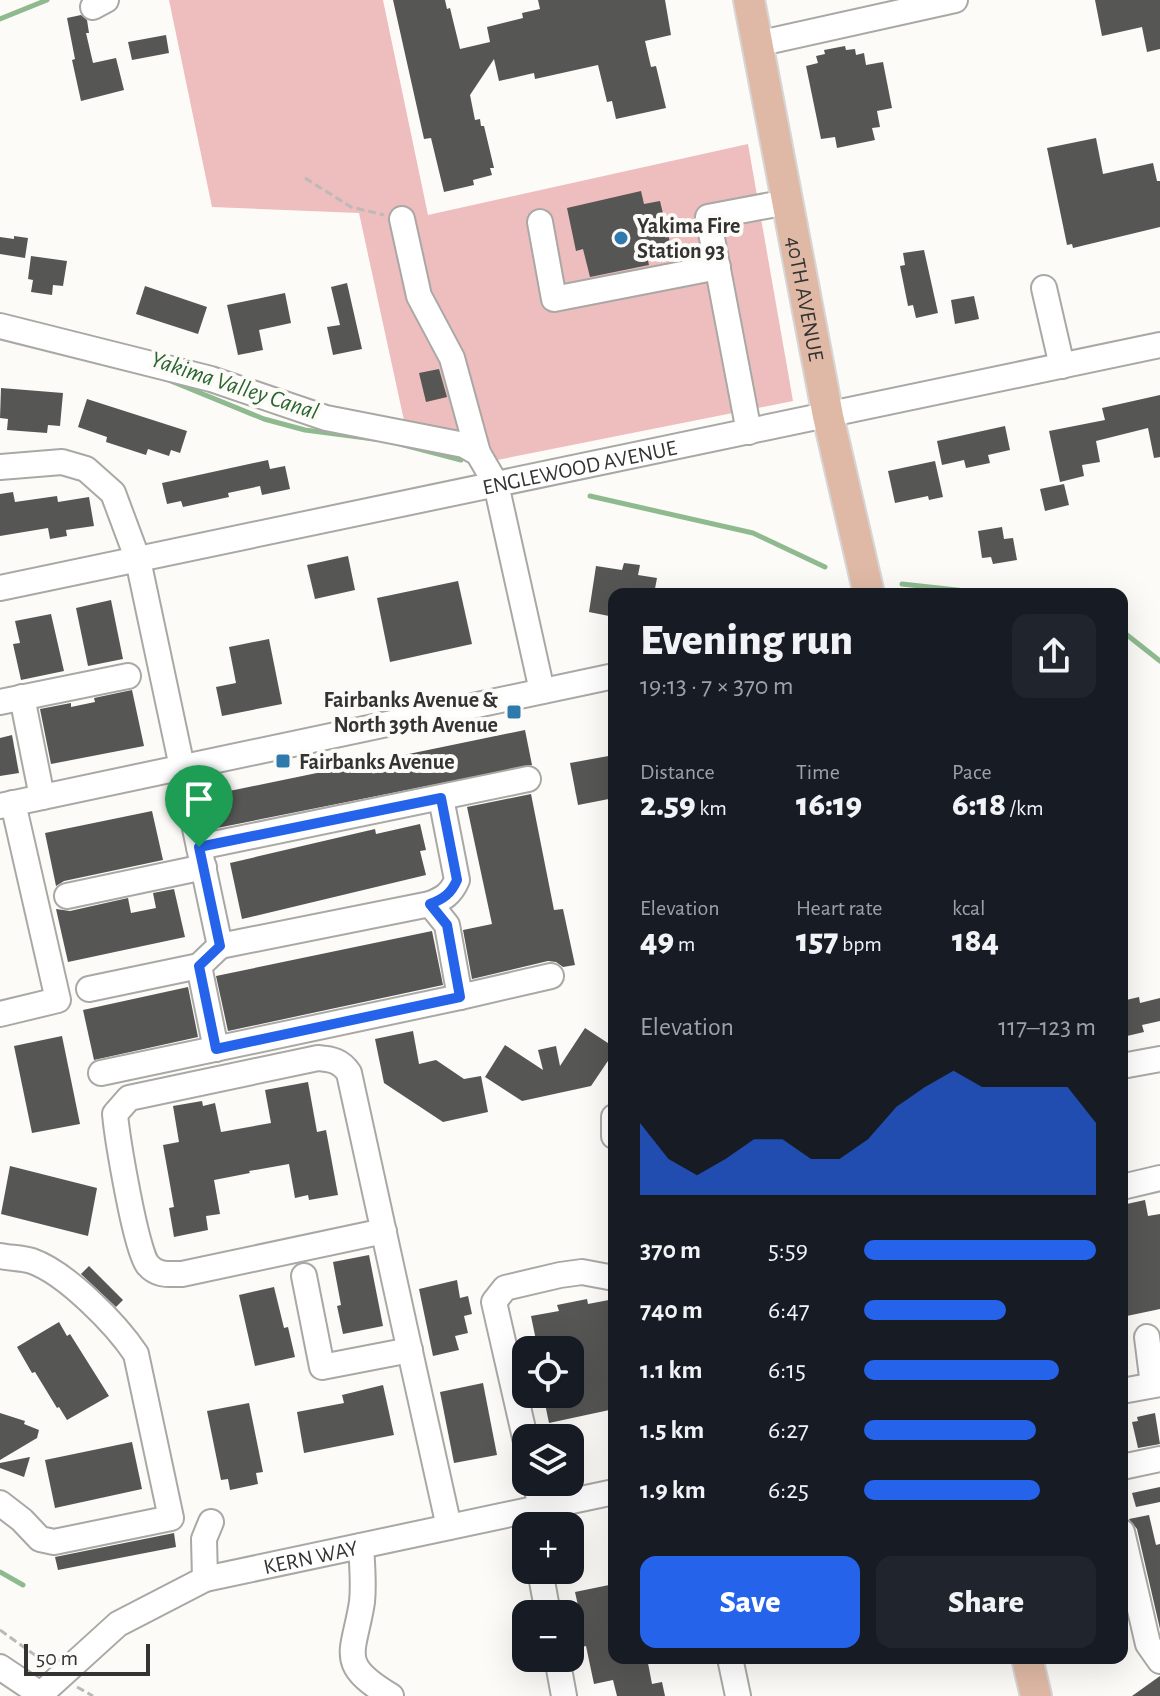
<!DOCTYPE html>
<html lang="en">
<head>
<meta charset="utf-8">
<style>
	:root { --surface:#171b24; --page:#20242c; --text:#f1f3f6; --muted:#9ea1a6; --accent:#2563eb }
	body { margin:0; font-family:"Alegreya Sans",sans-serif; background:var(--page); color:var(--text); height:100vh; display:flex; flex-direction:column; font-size:30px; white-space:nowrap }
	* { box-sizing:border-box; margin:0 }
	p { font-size:26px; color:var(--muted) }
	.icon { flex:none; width:44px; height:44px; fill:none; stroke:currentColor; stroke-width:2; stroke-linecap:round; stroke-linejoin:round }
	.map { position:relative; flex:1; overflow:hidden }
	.panel { position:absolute; left:608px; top:588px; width:520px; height:1076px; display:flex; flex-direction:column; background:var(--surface); border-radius:16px; box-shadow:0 8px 32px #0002 }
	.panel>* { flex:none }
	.controls { position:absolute; left:512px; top:1336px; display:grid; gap:16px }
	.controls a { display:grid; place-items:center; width:72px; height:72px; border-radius:16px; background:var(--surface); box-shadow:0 8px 32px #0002; font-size:40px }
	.scale { position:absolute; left:24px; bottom:20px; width:126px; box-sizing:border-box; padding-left:8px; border:4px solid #333332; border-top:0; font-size:22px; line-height:28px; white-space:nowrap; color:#333332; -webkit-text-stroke:6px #fdfbf8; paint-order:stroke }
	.pin { position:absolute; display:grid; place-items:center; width:68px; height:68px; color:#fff; margin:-82px -34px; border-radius:50% 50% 50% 0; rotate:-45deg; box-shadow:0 0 8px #0007 }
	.pin .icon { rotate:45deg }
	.round { display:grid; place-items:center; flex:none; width:84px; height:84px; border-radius:16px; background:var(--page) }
	.overview { display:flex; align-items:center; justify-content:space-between; height:136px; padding:0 32px }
	h1 { font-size:44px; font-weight:800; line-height:60px }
	.metrics { display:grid; grid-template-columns:repeat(3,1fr); gap:12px; height:136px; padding:8px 32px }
	.metrics div { display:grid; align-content:center }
	.metrics b { font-size:34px; font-weight:800 }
	.metrics small { font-size:22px; font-weight:400 }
	.metrics p { font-size:22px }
	.chart { height:224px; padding:16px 32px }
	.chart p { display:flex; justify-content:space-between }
	.chart svg { width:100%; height:144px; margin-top:8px; fill:var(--accent); opacity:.7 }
	.action { display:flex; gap:16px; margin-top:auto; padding:16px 32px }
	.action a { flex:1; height:92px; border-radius:16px; background:var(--accent); color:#fff; font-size:32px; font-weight:800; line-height:92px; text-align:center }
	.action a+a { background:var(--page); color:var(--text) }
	ul { padding:0 32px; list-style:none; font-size:26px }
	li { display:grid; grid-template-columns:128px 96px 1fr; align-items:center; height:60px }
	li i { height:20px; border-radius:10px; background:var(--accent) }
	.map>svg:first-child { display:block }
	.green { fill:#eebdbe }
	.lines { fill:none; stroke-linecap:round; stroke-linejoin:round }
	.stream { stroke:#8fba90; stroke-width:5 }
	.building { fill:#565654 }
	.minor-casing { stroke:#a9a8a5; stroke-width:28 }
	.major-casing { stroke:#d6d6d6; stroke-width:34 }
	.path { stroke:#bcbab8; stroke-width:3; stroke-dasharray:8 4; stroke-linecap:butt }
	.minor { stroke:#fff; stroke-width:24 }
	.major { stroke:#dfb9a5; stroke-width:30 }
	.route-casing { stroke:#fff; stroke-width:16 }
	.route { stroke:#2563eb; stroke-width:10 }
	.poi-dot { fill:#2e7aad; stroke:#fdfbf8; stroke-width:3 }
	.labels { text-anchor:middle; stroke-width:8; stroke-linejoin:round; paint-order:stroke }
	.poi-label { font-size:22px; font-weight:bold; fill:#333332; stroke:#fdfbf8; text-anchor:start }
	.street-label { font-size:22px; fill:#333332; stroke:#fdfbf8 }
	.water-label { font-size:24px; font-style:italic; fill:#296530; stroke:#fdfbf8 }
</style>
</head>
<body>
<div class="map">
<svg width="1160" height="1696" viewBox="0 0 1160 1696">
	<rect width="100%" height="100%" fill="#fdfbf8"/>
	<polygon class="green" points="169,0 383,0 428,215 748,144 793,401 497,460 487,439 405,425 359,213 212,207"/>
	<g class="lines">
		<g class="stream">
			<polyline points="0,19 47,0"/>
			<polyline points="166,379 264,419 305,430 374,439"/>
			<polyline points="400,444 461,460"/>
			<polyline points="590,496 753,533 825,567"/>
			<polyline points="902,584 993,594"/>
			<polyline points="1122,631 1160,661"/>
			<polyline points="0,1572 23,1585"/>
		</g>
	</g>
	<g class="building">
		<polygon points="393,0 445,0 447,9 450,8 460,49 490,42 487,27 523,18 522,13 540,9 538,0 665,0 671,35 645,41 651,67 656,66 666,108 616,119 612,101 607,102 598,65 535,79 534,73 499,81 494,59 470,95 475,120 480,119 481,126 484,126 494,168 490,168 492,175 473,180 474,185 444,192 431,138 424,139"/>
		<polygon points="1095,0 1160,0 1160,49 1147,52 1142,27 1102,36"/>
		<polygon points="81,15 87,20 89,33 86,33 93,63 116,58 124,90 81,101 72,60 75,59 67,18"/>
		<polygon points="166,35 169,53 132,60 128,42"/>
		<polygon points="845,46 846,50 855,49 856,55 864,53 866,65 883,62 892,108 877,111 880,127 872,128 875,140 837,148 835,137 821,139 806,66 818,63 816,56 825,54 824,50"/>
		<polygon points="1096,138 1103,174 1153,163 1157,181 1160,181 1160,227 1073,248 1072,244 1067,245 1047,148"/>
		<polygon points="641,191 644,204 660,201 672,251 647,256 649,265 590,277 583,249 576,251 567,208"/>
		<polygon points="14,236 28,238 25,258 0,254 0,237 14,239"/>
		<polygon points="924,250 938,313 916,318 913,305 908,306 900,266 905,265 903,253"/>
		<polygon points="31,256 67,261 63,286 53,285 52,295 31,292 33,280 28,279"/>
		<polygon points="347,283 362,349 333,355 327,327 340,325 331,287"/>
		<polygon points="145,286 207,307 198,334 136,314"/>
		<polygon points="285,293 291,323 259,330 263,350 238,355 227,305"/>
		<polygon points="974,296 979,319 955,324 951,300"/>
		<polygon points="439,369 447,397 426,402 419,373"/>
		<polygon points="1,388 63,393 60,426 48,425 47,433 7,430 8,419 0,418"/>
		<polygon points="1160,395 1160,457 1154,458 1148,428 1096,441 1100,462 1082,465 1084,476 1060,482 1049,431 1105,420 1102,408"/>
		<polygon points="87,399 187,431 180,453 171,450 169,456 148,449 146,455 106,442 107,437 78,427"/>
		<polygon points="1005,426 1010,450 988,455 990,463 966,468 964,460 942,465 937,441"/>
		<polygon points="268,460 270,469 285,466 290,489 262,495 260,486 228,493 229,497 183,507 181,501 167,504 162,483"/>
		<polygon points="935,461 943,497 929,500 928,496 895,503 888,471"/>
		<polygon points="1064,484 1069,505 1045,511 1040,489"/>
		<polygon points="13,492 15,502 57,496 58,502 89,497 94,526 66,530 67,536 50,539 48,528 0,536 0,494"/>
		<polygon points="1002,527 1004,539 1013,538 1017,560 993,564 991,557 982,558 978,531"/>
		<polygon points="348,556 355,590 315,599 307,565"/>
		<polygon points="624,563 640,565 638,575 657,578 654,594 614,594 614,617 589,612 596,566 622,570"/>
		<polygon points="458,581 472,644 390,662 377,598"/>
		<polygon points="111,600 123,659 88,666 76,608"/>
		<polygon points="51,614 64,671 21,680 13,644 20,643 15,621"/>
		<polygon points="269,639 282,704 222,716 216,687 236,683 229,647"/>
		<polygon points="132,690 144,746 51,764 40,709 71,703 71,707 95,702 94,698"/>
		<polygon points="525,730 532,765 217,828 210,795"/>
		<polygon points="12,735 19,773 0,776 0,738"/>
		<polygon points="614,755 614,798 578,805 570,763"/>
		<polygon points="531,794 554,910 563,909 575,965 563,967 556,962 548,961 472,979 463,930 492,924 467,807"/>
		<polygon points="152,811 163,860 64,881 56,886 45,833"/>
		<polygon points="420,824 426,850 420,851 426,875 242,919 230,863 375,829 376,834"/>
		<polygon points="174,889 185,937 68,962 56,909 70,911 128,898 131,913 156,908 153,893"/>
		<polygon points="432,931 443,985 228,1031 216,976"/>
		<polygon points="188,987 198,1037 94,1060 83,1010"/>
		<polygon points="1139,997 1140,1003 1160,998 1160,1021 1142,1025 1144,1032 1127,1036 1122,1001"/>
		<polygon points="585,1028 614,1047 614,1052 591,1086 522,1101 485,1077 505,1045 543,1070 538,1050 556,1046 560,1066"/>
		<polygon points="413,1031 419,1064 436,1060 464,1079 481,1076 488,1112 443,1122 384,1083 375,1039"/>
		<polygon points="62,1036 80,1124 32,1133 14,1046"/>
		<polygon points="308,1082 317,1132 326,1130 338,1195 309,1200 308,1195 295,1198 289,1164 249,1171 250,1173 214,1180 220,1214 206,1216 208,1230 174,1237 169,1208 174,1207 163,1145 179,1142 173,1106 202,1101 203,1106 215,1103 221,1132 271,1123 265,1090"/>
		<polygon points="10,1166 97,1188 88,1236 1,1214"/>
		<polygon points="1145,1200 1148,1216 1160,1214 1160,1309 1122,1317 1122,1205"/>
		<polygon points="369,1255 383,1326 343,1334 337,1306 341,1305 333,1262"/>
		<polygon points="89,1266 123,1300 116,1307 81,1274"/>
		<polygon points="457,1280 460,1298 468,1296 472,1314 464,1316 468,1333 455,1336 459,1350 433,1356 419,1289"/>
		<polygon points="274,1287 284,1328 288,1327 295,1357 255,1366 239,1295"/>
		<polygon points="587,1299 588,1304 614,1299 614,1409 549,1423 543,1394 570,1394 570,1350 538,1350 531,1316 559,1311 557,1305"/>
		<polygon points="59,1322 67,1336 70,1334 109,1396 67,1420 59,1407 57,1408 35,1372 32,1373 17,1347"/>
		<polygon points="483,1383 497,1455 454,1463 440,1392"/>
		<polygon points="383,1385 394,1435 304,1453 297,1412 344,1403 342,1395"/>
		<polygon points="249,1403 263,1472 256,1473 258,1484 230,1490 228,1479 221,1480 207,1411"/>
		<polygon points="0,1413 25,1421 24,1424 39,1430 37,1438 0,1460"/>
		<polygon points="1155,1413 1160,1444 1138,1448 1132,1422 1138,1421 1137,1417"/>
		<polygon points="132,1442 142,1489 55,1508 45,1460"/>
		<polygon points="30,1457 24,1477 0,1468 0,1463"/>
		<polygon points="1160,1487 1160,1502 1136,1507 1132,1493"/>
		<polygon points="1149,1515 1156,1545 1160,1544 1160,1629 1137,1529 1129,1519"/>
		<polygon points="174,1533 176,1547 58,1570 55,1557"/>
		<polygon points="614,1584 614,1658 647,1658 652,1684 662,1682 665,1696 617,1696 613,1680 594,1684 586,1646 577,1648 572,1620 581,1619 575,1592"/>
		<polygon points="1160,1676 1160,1696 1132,1696"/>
	</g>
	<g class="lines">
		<g class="minor-casing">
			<g id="minor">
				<polyline points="93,7 106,0"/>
				<polyline points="757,44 955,0"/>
				<polyline points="402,219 419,296 452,358 478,453"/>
				<polyline points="540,222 554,299 718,267"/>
				<polyline points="1044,288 1062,366"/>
				<polyline points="0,326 211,379 326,418 464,445 478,453 496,484 542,691"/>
				<polyline points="749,432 708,217 787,202"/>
				<path d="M0,467L62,462L86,469L113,493L138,560L220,946L430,904C443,899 451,894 457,880L441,798"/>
				<path id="s1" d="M0,588L1160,345"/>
				<polyline points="22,697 42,797"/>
				<polyline points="0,702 128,676"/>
				<polyline points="0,806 614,676"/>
				<polyline points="199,847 528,779"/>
				<polyline points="67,896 204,867"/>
				<polyline points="430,904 447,925 460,997 551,976"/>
				<polyline points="89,989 199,966"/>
				<polyline points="0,1014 58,1000 13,803"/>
				<polyline points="216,1049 199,966 220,946"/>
				<polyline points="1122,1066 1160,1059"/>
				<polyline points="101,1073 460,997"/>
				<polyline points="614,1117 614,1136"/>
				<polyline points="1122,1187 1160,1178"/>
				<path d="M384,1231L182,1274C169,1274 157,1276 148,1265C136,1253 117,1136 115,1114L129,1098L318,1058C332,1059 341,1061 349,1073C382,1224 415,1376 449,1527"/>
				<path d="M0,1256C10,1258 22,1258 32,1261C66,1273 116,1324 136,1354L171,1518L54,1542L40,1539L22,1520L0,1503"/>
				<polyline points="304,1276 322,1367 410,1350"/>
				<polyline points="1147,1337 1153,1385"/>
				<polyline points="1122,1391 1160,1384"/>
				<polyline points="526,1442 494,1302 505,1288 560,1275 582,1272 614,1278"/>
				<polyline points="1122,1467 1160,1459"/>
				<polyline points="535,1482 541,1507"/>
				<polyline points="1122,1532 1148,1644 1160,1661"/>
				<path d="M361,1546C362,1564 364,1583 362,1602C354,1654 336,1663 391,1696"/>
				<polyline points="540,1570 548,1614"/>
				<polyline points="205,1579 204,1539 211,1522"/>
				<polyline points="557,1658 564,1696"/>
				<polyline points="730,1658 738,1696"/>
				<polyline points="0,1667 43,1696"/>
				<path id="s2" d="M41,1694L118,1624L205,1579L614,1492"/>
			</g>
		</g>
		<g class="major-casing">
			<g id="major">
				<path id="s3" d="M749,0L828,416L869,594"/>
				<polyline points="1027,1658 1036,1696"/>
			</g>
		</g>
		<g class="path">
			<polyline points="305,178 351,207 384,215"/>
			<polyline points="0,1630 46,1663"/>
			<polyline points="77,1687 93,1696"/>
		</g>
		<use href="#minor" class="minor"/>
		<use href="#major" class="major"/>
	</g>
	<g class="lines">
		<g class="route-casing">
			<path id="route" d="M441,798L457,880C451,894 443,899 430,904L447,925L460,997L216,1049L199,966L220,946L199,847Z"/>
		</g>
		<use href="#route" class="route"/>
	</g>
	<g class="poi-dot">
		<circle cx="621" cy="238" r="8"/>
		<rect x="506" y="704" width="16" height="16" rx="4"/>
		<rect x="275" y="753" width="16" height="16" rx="4"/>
	</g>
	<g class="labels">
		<g class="poi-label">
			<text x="637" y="233">Yakima Fire<tspan x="637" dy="25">Station 93</tspan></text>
			<text x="498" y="707" text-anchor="end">Fairbanks Avenue &amp;<tspan x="498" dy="25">North 39th Avenue</tspan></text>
			<text x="299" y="769">Fairbanks Avenue</text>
		</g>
		<g class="street-label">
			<text dy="8" stroke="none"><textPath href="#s3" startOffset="304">40TH AVENUE</textPath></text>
			<text dy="8" stroke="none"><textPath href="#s1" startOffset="592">ENGLEWOOD AVENUE</textPath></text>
			<text dy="8" stroke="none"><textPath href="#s2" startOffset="310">KERN WAY</textPath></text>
		</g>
		<g class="water-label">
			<text transform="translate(235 385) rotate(18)" y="8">Yakima Valley Canal</text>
		</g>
	</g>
</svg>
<div class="controls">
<a><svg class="icon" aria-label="locate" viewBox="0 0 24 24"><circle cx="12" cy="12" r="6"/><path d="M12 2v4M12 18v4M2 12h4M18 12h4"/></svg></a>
<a><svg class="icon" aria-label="layers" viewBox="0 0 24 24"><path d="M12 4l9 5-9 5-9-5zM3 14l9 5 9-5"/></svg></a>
<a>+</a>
<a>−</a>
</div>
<div class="scale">50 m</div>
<div class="pin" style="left:199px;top:847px;background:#1e9e55"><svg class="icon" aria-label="arrive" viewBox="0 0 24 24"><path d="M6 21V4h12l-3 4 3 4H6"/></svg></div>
<section class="panel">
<div class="overview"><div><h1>Evening run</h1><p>19:13 · 7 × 370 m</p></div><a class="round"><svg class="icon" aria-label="share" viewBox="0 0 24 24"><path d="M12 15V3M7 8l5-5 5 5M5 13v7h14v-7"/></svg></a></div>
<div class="metrics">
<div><p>Distance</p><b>2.59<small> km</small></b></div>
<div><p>Time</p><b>16:19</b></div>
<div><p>Pace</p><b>6:18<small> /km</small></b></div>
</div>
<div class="metrics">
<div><p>Elevation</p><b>49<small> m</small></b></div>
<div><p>Heart rate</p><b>157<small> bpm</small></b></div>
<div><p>kcal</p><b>184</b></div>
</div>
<div class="chart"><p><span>Elevation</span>117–123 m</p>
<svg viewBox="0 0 160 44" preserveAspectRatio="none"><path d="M0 44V22L10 33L20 38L30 33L40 27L50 27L60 33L70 33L80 27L90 17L100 11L110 6L120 11L130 11L140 11L150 11L160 22V44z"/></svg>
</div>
<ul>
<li><b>370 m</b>5:59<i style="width:100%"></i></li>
<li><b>740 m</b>6:47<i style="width:61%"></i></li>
<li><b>1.1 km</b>6:15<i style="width:84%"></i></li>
<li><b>1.5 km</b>6:27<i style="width:74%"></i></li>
<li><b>1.9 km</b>6:25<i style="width:76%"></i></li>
</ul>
<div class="action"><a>Save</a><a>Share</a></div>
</section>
</div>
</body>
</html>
